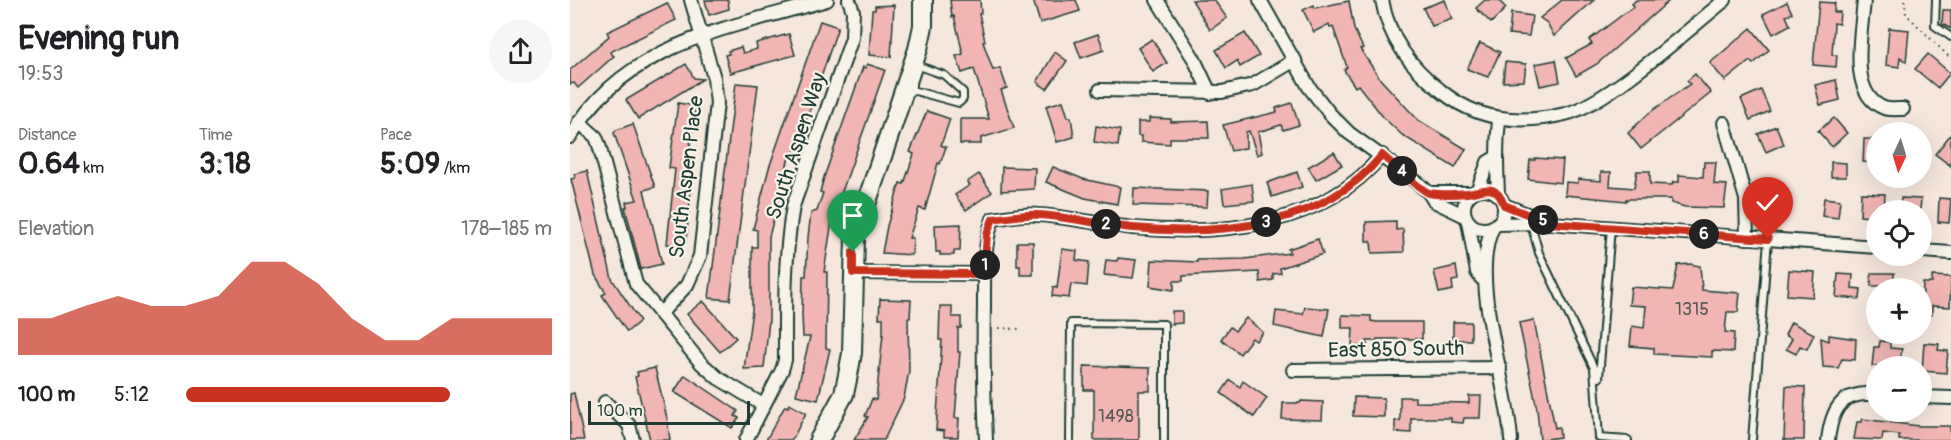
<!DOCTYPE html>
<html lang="en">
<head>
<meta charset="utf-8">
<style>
	:root { --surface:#fff; --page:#f6f6f6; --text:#202124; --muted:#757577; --accent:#c8321e }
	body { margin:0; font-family:Pangolin,sans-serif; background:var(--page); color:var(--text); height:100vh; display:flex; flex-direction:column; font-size:22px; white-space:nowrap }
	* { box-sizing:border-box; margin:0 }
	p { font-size:20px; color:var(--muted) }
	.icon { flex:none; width:33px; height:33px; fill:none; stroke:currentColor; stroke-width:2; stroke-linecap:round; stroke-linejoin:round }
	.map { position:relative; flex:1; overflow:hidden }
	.side { display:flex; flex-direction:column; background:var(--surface); width:570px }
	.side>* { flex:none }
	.needle { width:39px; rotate:184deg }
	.fabs { position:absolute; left:1296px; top:122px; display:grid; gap:12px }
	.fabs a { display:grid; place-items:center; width:66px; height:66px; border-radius:50%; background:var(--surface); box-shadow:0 6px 24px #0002; font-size:30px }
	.scale { position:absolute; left:18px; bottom:15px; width:162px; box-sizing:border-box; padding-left:6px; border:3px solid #1f3d34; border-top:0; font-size:16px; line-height:21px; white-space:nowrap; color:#1f3d34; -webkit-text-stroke:4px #f7f3e8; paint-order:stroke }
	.pin { position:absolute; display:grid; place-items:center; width:51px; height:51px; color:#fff; margin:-62px -26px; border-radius:50% 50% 50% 0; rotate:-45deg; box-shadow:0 0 6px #0007 }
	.pin .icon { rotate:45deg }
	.km { position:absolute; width:30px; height:30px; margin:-15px; border-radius:50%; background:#222; color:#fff; font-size:16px; line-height:30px; text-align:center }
	.round { display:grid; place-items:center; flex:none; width:63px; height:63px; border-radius:32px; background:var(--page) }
	.summary { display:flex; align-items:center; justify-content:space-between; height:102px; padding:0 18px }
	h1 { font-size:33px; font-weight:700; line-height:45px }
	.metrics { display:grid; grid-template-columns:repeat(3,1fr); gap:9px; height:102px; padding:6px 18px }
	.metrics div { display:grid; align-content:center }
	.metrics b { font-size:30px; font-weight:700 }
	.metrics small { font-size:16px; font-weight:400 }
	.metrics p { font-size:16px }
	.chart { height:168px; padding:12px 18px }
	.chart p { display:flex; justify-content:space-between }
	.chart svg { width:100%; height:108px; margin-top:6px; fill:var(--accent); opacity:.7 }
	ul { padding:0 18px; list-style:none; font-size:20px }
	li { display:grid; grid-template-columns:96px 72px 1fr; align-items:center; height:45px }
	li i { height:15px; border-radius:8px; background:var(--accent) }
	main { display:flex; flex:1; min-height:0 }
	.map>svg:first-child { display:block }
	.building { fill:#f1b5b3; stroke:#1f3d34; stroke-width:1.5 }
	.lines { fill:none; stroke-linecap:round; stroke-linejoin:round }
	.lane-casing { stroke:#1f3d34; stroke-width:10 }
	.street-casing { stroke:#1f3d34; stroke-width:16 }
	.secondary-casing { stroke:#1f3d34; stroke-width:22 }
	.path { stroke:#1f3d34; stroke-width:2; stroke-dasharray:1.5 4.5; stroke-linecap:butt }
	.lane { stroke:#f7f3e8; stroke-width:6 }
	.street { stroke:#f7f3e8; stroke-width:12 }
	.secondary { stroke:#f7f3e8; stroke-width:18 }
	.route-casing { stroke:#fff; stroke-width:12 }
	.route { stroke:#c8321e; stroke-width:8 }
	.labels { text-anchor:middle; stroke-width:4.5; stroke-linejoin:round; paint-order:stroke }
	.number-label { font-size:18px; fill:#545b54 }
	.street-label { font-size:21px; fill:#1f3d34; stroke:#f7f3e8 }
</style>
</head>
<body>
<main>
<section class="side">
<div class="summary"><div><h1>Evening run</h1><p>19:53</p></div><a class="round"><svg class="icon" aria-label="share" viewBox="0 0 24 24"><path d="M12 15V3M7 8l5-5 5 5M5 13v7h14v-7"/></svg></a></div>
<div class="metrics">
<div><p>Distance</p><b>0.64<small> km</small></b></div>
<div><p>Time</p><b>3:18</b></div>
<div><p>Pace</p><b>5:09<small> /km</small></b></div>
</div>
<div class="chart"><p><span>Elevation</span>178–185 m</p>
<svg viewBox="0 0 160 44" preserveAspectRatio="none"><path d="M0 44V29L10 29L20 24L30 20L40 24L50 24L60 20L70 6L80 6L90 15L100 29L110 38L120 38L130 29L140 29L150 29L160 29V44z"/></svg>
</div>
<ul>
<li><b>100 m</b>5:12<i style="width:72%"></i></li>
</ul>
</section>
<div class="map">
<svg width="1381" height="440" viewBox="0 0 1381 440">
	<rect width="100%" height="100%" fill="#f6e7dd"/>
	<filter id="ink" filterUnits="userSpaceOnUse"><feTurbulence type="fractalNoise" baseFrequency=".0167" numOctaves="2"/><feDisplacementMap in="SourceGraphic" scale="12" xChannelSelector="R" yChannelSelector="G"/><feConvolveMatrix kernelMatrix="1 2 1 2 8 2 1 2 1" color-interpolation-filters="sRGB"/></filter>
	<g filter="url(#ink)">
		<g class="building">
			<polygon points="135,0 158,0 159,9 139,15"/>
			<polygon points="380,0 410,0 411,13 409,14 415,41 413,42 423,70 430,68 437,88 431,90 444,128 411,138 411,144 390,144 390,119 419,119 404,69 392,73 386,56 393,54 384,16 382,17"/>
			<polygon points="463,0 506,0 510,11 470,23"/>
			<polygon points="622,0 644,0 657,18 640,30"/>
			<polygon points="875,0 882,19 862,26 853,8"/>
			<polygon points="915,0 928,0 936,8 921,23 906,8"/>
			<polygon points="992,0 1024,0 984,36 977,23 970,18"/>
			<polygon points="1066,0 1100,0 1027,64 1006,76 996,58 1022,44 1019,40 1064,6 1062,4"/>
			<polygon points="779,1 784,29 793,48 790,49 811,80 848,120 896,149 885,168 832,135 814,118 788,85 785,87 774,70 777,67 763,27 760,28 759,24 744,32 733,10 744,5 745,8"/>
			<polygon points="1217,2 1222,13 1216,16 1220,25 1203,34 1193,14"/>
			<polygon points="1249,2 1265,3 1264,12 1270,12 1269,24 1264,23 1262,55 1267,55 1266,67 1243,65"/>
			<polygon points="97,3 106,20 40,52 44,56 8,88 4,83 0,84 0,70 39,36 37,32"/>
			<polygon points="324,5 321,57 299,55 302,10 305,10 305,6"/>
			<polygon points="1373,10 1381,10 1381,29 1372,24"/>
			<polygon points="941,13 962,16 959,36 939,34"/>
			<polygon points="250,21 268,27 238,116 222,158 219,157 199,237 199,320 194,368 174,369 182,310 182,247 187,247 187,230 183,229 199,168"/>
			<polygon points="1181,28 1199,50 1183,64 1180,61 1155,81 1140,63"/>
			<polygon points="1319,28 1339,30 1336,62 1330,57 1329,67 1316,65"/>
			<polygon points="675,33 689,56 670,67 667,61 656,68 646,50"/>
			<polygon points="219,34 225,55 160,73 155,55 159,54 158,51 171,47 173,53 187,49 186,43"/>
			<polygon points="528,34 534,50 511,58 505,42"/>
			<polygon points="582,39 597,63 583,72 568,48"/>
			<polygon points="910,43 930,52 918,77 897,69"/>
			<polygon points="485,52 497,61 477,89 467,82"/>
			<polygon points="1358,54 1380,73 1368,88 1345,69"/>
			<polygon points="986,60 990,82 970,86 965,64"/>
			<polygon points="935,62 956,64 954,81 933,82"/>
			<polygon points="116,64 124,78 133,79 68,119 56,100"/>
			<polygon points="297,64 315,70 268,203 265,202 254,272 257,272 256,348 260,349 248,400 226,395 240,337 233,337 232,315 233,276 236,276 238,237 241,213 247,211 253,193 250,192 254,177 293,67 296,68"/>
			<polygon points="1125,74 1141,93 1071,149 1058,133 1079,113 1120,84 1117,81"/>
			<polygon points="1266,80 1270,100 1250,105 1245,85"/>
			<polygon points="166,83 188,85 160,300 139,298"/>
			<polygon points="1191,90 1200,111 1180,120 1171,99"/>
			<polygon points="493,101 498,117 501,117 504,137 487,142 476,106"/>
			<polygon points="108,103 126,106 115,178 122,179 116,242 110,242 109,245 97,244 105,169 99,168"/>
			<polygon points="722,103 729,125 713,130 711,125 688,132 692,153 687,155 679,131 676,132 676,148 661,151 653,125 707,112 706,108"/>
			<polygon points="357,111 380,119 371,145 376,147 370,164 368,163 355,210 349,208 339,238 343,238 342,255 312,253 317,226 330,183 334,184 344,154 340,152"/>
			<polygon points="579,118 601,119 601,122 638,121 639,138 600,138 600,144 571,142 571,136 568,136 568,122 579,122"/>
			<polygon points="1264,118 1277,133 1262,147 1248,131"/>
			<polygon points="63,124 85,187 74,190 92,264 71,269 55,207 57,207 56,202 67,200 44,133 46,130"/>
			<polygon points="526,126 550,130 548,146 524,142"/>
			<polygon points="1206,126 1214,144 1196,152 1188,134"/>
			<polygon points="1381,134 1381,166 1365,154"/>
			<polygon points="1294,139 1306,139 1306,163 1293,162"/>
			<polygon points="764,152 772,165 746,180 738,167"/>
			<polygon points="965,158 993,160 991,183 958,179 960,160 965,160"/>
			<polygon points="1134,162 1146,162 1144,184 1157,185 1154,208 1115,207 1101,203 1101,199 1056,199 1056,201 995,195 996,182 1008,183 1008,179 1031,181 1031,172 1041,172 1040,186 1064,188 1067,171 1080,171 1080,184 1102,185 1103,182 1109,182 1109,175 1133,177"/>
			<polygon points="1261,162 1276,163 1276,177 1261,177"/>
			<polygon points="432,167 465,168 464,189 431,191"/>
			<polygon points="483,167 513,179 550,187 547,204 515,198 476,182"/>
			<polygon points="17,171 42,279 70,321 57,332 32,295 36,293 25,275 1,179 5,178 4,174"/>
			<polygon points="727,172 732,187 702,197 697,183"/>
			<polygon points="409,174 422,192 396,210 385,195 400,185 397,182"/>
			<polygon points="682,184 684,201 654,204 652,189"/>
			<polygon points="564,188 638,191 637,207 563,205"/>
			<polygon points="1291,193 1315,194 1314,210 1306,210 1306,214 1301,213 1300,217 1290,216"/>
			<polygon points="1254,198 1270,200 1268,218 1252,216"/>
			<polygon points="1331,198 1351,199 1350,210 1330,210"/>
			<polygon points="1369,198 1381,199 1379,223 1368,222"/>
			<polygon points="826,221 826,230 833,229 834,252 802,253 801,241 796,241 796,222"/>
			<polygon points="391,224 390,251 384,251 384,255 370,255 370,252 366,252 365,225"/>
			<polygon points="748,239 753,254 710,268 711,273 703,274 703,280 690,282 689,272 613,276 613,281 604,281 604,290 580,286 582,260 627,262 627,260 674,259 720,253 718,249"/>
			<polygon points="447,242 463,242 463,275 450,275 450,266 447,266"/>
			<polygon points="492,249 507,251 506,260 519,262 517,286 501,284 499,298 482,296 483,287 487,288"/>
			<polygon points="548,258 566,260 563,278 534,275 536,260 547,261"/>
			<polygon points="1120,264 1130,266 1132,290 1170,293 1168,312 1157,312 1155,332 1164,333 1163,352 1142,351 1142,357 1084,354 1084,348 1060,346 1062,326 1074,328 1076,306 1059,305 1061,287 1103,290 1108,265"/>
			<polygon points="886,266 888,280 882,281 883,290 869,293 864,271"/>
			<polygon points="1219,270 1245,272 1243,297 1217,295"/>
			<rect x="1301" y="273" width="23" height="13"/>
			<polygon points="1268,274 1283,275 1282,288 1291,289 1290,299 1266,297"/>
			<polygon points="1362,276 1381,277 1380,307 1362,306 1362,315 1352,315 1353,283 1362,283"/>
			<polygon points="310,299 341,300 340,318 338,318 339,371 334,398 314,440 284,440 298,417 295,416 302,399 306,400 313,334 313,318 309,318"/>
			<polygon points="133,301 166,338 150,352 117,314"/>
			<polygon points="370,306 382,306 382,317 391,317 391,328 388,328 388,352 390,352 385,418 389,418 388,437 374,437 374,431 366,430 372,340 369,340"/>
			<polygon points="735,307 759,309 754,337 704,326 706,311 733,314"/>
			<polygon points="602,311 612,311 612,323 602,324"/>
			<polygon points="772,315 801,316 801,321 807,322 852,322 852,339 807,339 807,341 797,341 797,346 782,346 783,328 772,328"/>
			<polygon points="676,318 693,332 686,341 682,338 670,354 651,339 660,327 665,331"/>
			<polygon points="964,320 985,428 989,427 990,437 970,440 967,409 949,323"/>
			<rect x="883" y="322" width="18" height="18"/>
			<polygon points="1221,322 1244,334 1237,349 1230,346 1226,354 1216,349 1222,339 1215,335"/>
			<polygon points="1259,335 1286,339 1285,360 1272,359 1268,368 1253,367 1251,338 1259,341"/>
			<polygon points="1310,341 1320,342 1320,348 1332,349 1329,366 1302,366 1304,347 1309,347"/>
			<polygon points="1354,343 1369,344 1368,350 1378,351 1376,373 1352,371"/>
			<polygon points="514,366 580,368 580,391 569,391 569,440 524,440 524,390 514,390"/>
			<polygon points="85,368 97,418 100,440 80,440 65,377 68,376 67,372"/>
			<polygon points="115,375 168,411 165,416 169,418 162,428 104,392"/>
			<polygon points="660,380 670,387 673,381 697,398 684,417 651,393"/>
			<polygon points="1216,386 1235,387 1234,440 1214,440"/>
			<polygon points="4,393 14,440 0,440 0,394"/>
			<polygon points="899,396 911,396 910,418 894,418 893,423 881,422 881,418 841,418 841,433 825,432 825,421 830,421 830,397 845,397 845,402 899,403"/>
			<polygon points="784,397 814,398 814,417 783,416"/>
			<polygon points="731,401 753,402 752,420 712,419 713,403 730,403"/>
			<polygon points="219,404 236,413 222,440 196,440 215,406 218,407"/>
			<polygon points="1292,419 1349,426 1380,426 1381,440 1329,440 1329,435 1313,433 1312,440 1284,439 1287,422 1292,422"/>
		</g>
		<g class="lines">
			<g class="lane-casing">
				<g id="lane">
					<polyline points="1366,0 1365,26 1381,37"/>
					<polyline points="338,89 389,103 393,99 393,92 374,75 346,65"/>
					<polyline points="961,224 969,253 1024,368 1029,438 1058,440"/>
					<polyline points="1029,378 1041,227"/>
					<polyline points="500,440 501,323 594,324 594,440"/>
					<polyline points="1182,440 1198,240"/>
				</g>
			</g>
			<g class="street-casing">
				<g id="street">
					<polyline points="587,0 624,59 640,93"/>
					<polyline points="690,0 739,87 760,114 779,133 848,183 859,193 864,201 895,216"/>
					<path d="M812,0C819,39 840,66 870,90C907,121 949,125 995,114C1037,104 1119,29 1155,0"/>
					<path d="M1294,0C1292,31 1277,94 1314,108C1319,110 1328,109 1333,109"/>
					<polyline points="530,90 652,92 683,85 725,60"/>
					<polyline points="9,122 26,137 29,145 66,284 131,363 148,378 193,405"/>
					<polyline points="1154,123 1176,199 1177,238"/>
					<path d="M0,137C55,42 160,28 257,0"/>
					<circle cx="914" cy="209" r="20"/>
					<polyline points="908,189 918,162 925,158"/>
					<polyline points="859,193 900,193"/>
					<path d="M928,194C927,168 926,146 929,120"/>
					<polyline points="934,205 975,221"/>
					<polyline points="898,221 907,272 911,278"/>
					<polyline points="927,224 979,223 1306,247"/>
					<path d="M923,227C898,281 938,380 941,440"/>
					<polyline points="1352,251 1381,253"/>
					<polyline points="283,273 414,274"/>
					<polyline points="90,314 117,285 130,256 147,103 144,78 121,0"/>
					<polyline points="723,370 930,368"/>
					<polyline points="1352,397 1381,398"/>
					<polyline points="35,402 59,425 63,440"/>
					<path d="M176,440L212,370L215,360C215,309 214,257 223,206L282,38L283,11L279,0"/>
					<path d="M416,440C414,395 413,351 414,306C414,277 413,246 423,219C437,217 454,213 468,215C500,217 532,225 563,228C650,236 753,227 812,155"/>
					<path d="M1258,440C1262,408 1271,392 1306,394"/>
				</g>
			</g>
			<g class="secondary-casing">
				<polyline id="secondary" points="249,440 274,394 278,375 282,353 285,237 348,49 353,26 353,0"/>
			</g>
			<g class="path">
				<polyline points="1335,0 1336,14 1381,59"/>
				<polyline points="429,328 450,329"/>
			</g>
			<use href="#lane" class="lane"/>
			<use href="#street" class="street"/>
			<use href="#secondary" class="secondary"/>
		</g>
	</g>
	<g class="lines" filter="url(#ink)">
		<g class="route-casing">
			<path id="route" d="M283,252V273L414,274L417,234L423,219C437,217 454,214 468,215C500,217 532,225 563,228C649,236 754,227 812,155C820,162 852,191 859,193C867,195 888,194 897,193C913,192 925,180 934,205L979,223L1198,239"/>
		</g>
		<use href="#route" class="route"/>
	</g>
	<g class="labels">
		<g class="number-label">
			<text x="1122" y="315">1315</text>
			<text x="546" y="422">1498</text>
		</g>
		<g class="street-label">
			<text transform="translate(226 146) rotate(-72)" y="7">South Aspen Way</text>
			<text transform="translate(116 177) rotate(-83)" y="7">South Aspen Place</text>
			<text transform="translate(826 349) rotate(-1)" y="7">East 850 South</text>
		</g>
	</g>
</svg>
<div class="fabs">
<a><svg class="needle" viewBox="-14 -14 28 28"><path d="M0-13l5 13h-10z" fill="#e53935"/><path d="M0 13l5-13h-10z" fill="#757577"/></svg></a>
<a><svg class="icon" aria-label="locate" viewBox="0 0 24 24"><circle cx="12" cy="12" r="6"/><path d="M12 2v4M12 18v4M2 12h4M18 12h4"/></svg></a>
<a>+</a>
<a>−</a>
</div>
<div class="scale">100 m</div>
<div class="pin" style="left:283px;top:252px;background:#1e9e55"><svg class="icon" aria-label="arrive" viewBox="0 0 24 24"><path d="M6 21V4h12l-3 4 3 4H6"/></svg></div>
<div class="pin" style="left:1198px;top:239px;background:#d93025"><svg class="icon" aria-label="check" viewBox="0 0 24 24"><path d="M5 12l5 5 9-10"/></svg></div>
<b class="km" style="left:415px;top:265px">1</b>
<b class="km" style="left:536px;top:224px">2</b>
<b class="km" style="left:696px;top:222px">3</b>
<b class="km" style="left:832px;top:171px">4</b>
<b class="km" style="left:973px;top:220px">5</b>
<b class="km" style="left:1134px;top:234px">6</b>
</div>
</main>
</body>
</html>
